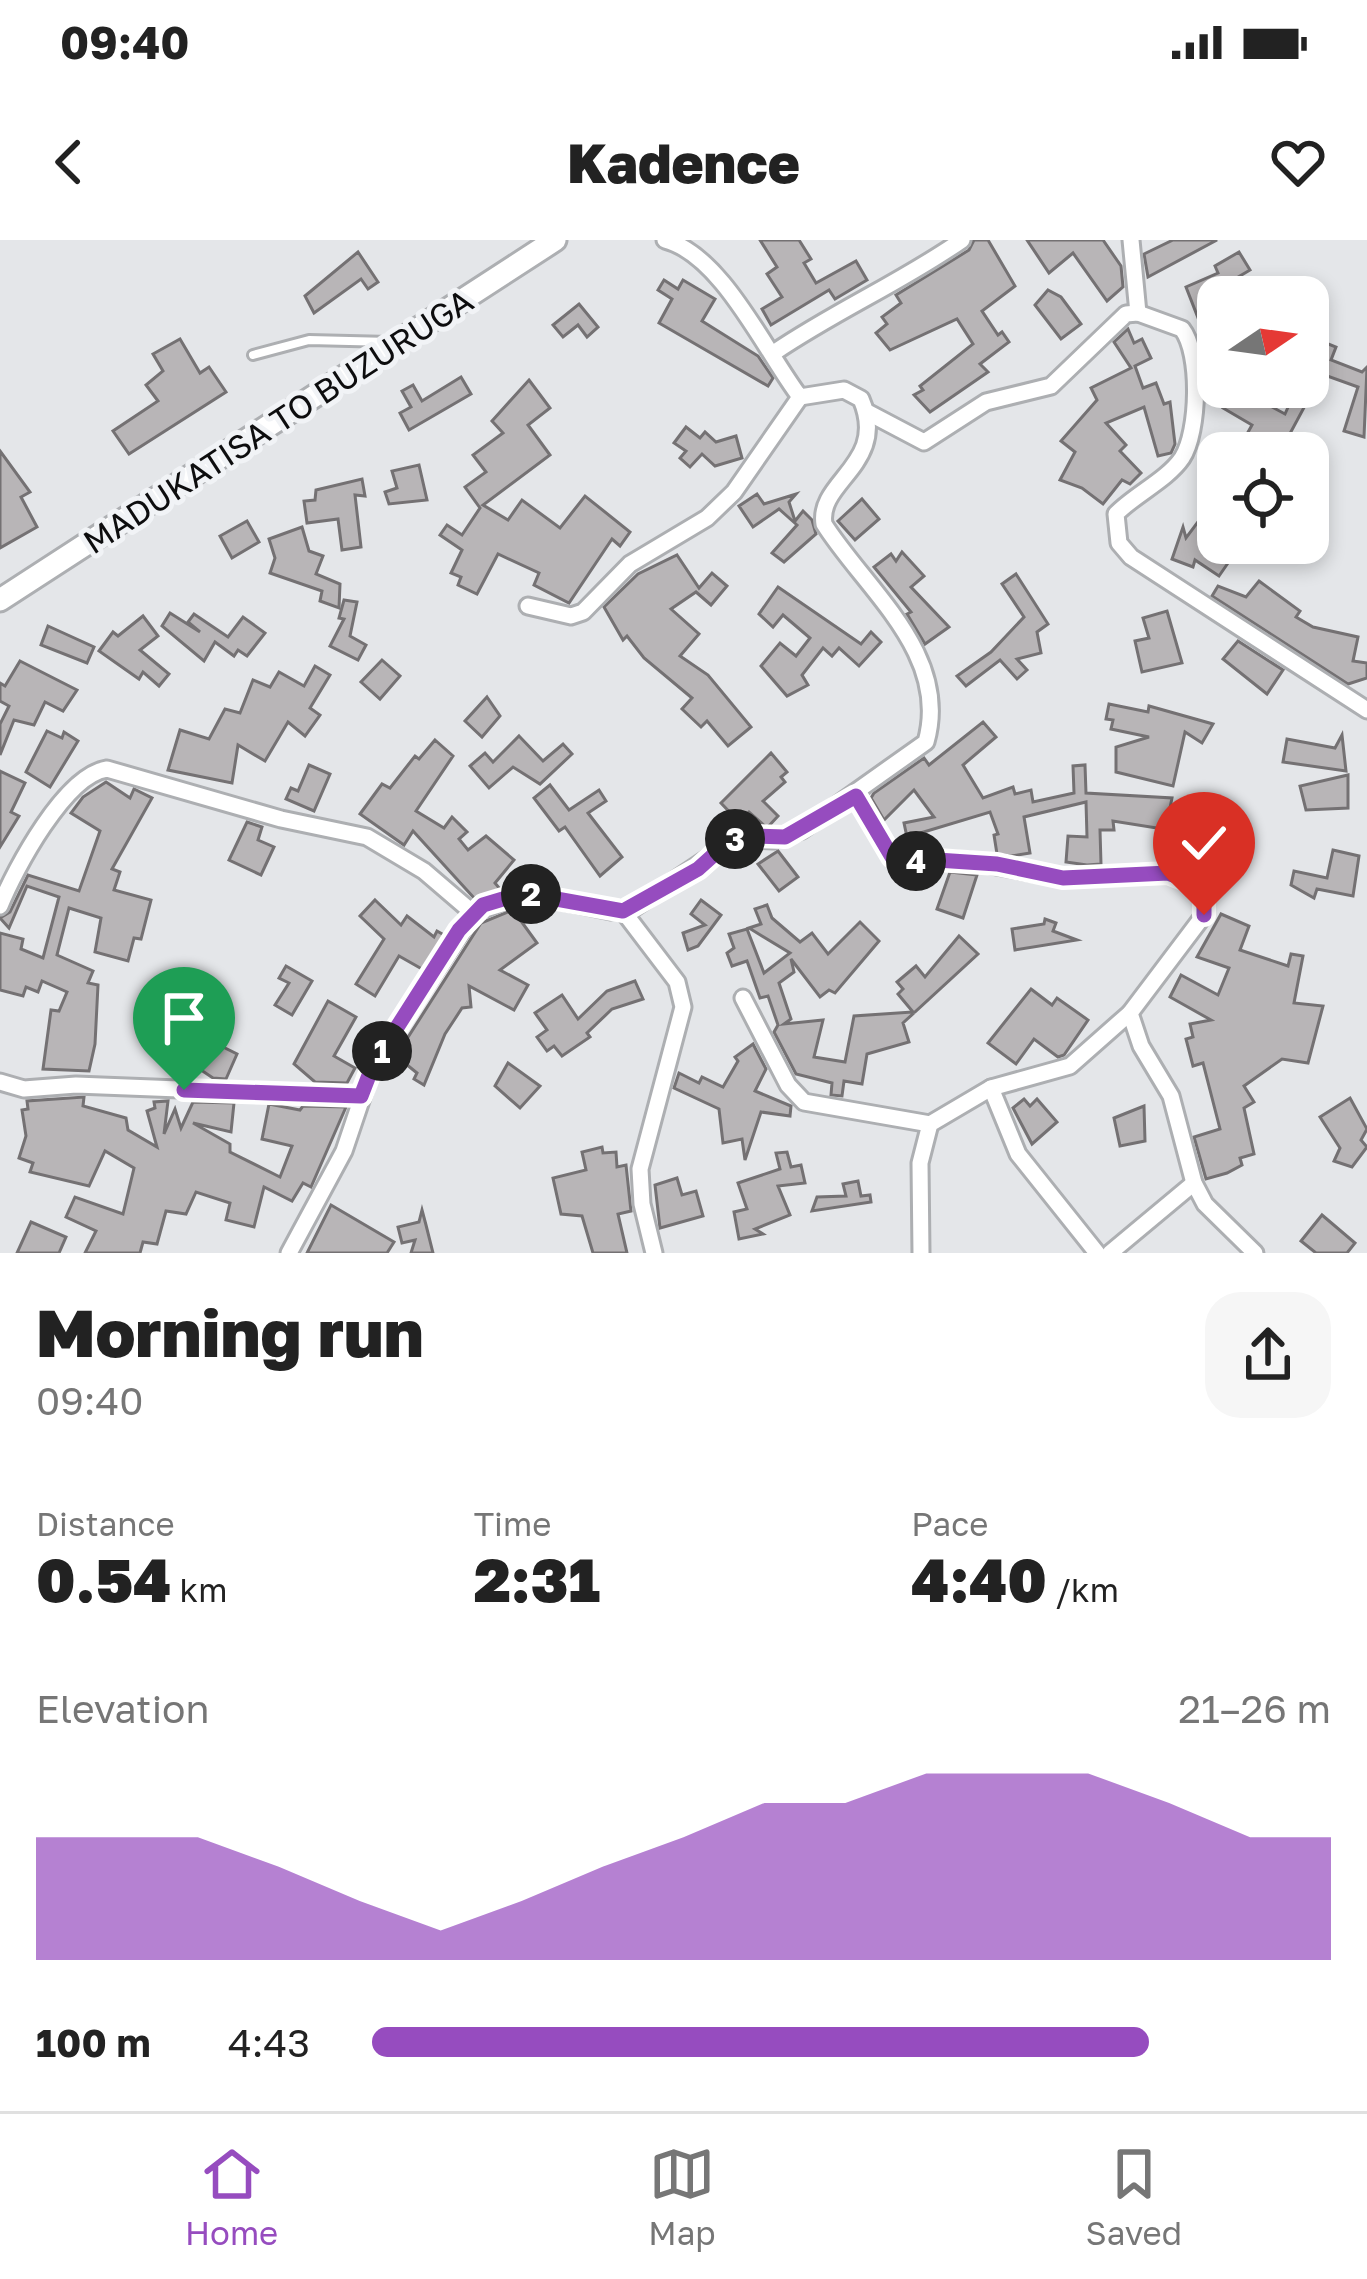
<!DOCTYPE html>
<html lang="en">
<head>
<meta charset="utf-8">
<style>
	:root { --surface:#fff; --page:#f6f6f6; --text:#222; --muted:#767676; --line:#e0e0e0; --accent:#964cbf }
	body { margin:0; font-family:"Golos Text",sans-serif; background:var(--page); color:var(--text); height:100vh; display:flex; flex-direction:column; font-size:45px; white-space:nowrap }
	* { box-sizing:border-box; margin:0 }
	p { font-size:39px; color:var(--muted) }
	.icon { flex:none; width:66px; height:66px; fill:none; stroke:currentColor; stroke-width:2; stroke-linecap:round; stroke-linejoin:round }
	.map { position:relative; height:1013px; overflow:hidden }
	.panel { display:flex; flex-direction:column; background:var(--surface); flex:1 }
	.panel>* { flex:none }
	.needle { width:78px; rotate:77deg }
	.controls { position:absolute; left:1197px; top:36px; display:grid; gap:24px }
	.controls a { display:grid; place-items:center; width:132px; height:132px; border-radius:24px; background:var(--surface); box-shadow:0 6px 18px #0003; font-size:60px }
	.pin { position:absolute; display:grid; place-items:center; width:102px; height:102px; color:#fff; margin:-123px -51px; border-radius:50% 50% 50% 0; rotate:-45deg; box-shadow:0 0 12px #0007 }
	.pin .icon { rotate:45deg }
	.km { position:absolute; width:60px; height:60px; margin:-30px; border-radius:50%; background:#222; color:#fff; font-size:33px; line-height:60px; text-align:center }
	.round { display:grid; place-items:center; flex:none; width:126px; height:126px; border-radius:36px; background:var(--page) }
	.overview { display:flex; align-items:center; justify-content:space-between; height:204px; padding:0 36px }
	h1 { font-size:66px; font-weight:800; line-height:90px }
	.stats { display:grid; grid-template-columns:repeat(3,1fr); gap:18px; height:204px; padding:12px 36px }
	.stats div { display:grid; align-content:center }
	.stats b { font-size:60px; font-weight:800 }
	.stats small { font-size:33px; font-weight:400 }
	.stats p { font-size:33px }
	.chart { height:336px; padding:24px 36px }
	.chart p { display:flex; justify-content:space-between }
	.chart svg { width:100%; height:216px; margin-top:12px; fill:var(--accent); opacity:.7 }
	ul { padding:0 36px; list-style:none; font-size:39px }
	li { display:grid; grid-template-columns:192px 144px 1fr; align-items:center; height:90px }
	li i { height:30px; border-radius:15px; background:var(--accent) }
	.status { display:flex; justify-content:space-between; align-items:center; height:84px; padding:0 60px; background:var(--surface); direction:ltr }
	.status svg { height:33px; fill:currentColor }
	header { display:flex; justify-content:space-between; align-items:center; height:156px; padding:0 36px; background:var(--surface); font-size:54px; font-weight:800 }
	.tabs { display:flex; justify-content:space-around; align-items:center; height:168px; border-top:3px solid var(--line); background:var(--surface); font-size:33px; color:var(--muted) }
	.tabs a { display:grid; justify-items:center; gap:6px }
	.tabs .selected { color:var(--accent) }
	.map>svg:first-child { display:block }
	.building { fill:#b8b5b7; stroke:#747173; stroke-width:3 }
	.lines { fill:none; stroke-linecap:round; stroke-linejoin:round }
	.lane-casing { stroke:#adafb2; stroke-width:14 }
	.street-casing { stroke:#adafb2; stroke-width:21 }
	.secondary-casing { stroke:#adafb2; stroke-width:27 }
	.lane { stroke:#fff; stroke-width:8 }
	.street { stroke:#fff; stroke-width:15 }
	.secondary { stroke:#fff; stroke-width:21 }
	.route-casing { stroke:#fff; stroke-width:24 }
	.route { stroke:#964cbf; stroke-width:15 }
	.labels { text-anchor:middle; stroke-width:10; stroke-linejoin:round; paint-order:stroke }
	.street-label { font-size:33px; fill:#0d0d0e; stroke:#f1f3f6 }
</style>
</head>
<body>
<div class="status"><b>09:40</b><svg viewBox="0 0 49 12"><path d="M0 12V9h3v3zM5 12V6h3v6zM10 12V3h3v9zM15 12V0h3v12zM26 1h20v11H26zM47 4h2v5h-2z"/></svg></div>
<header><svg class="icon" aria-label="back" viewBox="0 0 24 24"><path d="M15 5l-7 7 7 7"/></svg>Kadence<svg class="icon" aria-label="heart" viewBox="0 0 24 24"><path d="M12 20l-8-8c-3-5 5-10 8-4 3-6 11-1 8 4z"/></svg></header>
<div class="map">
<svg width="1367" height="1013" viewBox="0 0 1367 1013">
	<rect width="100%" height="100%" fill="#e4e6e9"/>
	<g class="building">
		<polygon points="760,0 799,0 811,19 804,23 816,43 856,21 867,40 835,59 829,50 771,85 762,69 782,57 767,34 777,27"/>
		<polygon points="974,0 988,0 1015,46 982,71 998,95 1002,92 1009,102 980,124 988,132 930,172 914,155 923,150 920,146 973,104 957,79 890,110 876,93 887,84 882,77 901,63 896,55 969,10"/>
		<polygon points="1027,0 1103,0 1121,26 1123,47 1107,61 1073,13 1049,33"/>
		<polygon points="1173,0 1217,0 1148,37 1144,14"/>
		<polygon points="358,12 378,42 368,49 361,39 314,73 305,56"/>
		<polygon points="1239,12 1250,30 1228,43 1236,57 1218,57 1218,79 1202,88 1186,47 1218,33 1215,26"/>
		<polygon points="664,40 678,49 683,40 715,59 702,81 758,116 773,138 768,146 659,83 672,59 658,50"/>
		<polygon points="1048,50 1061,57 1081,84 1061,99 1035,65"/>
		<polygon points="579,64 598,87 587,97 578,85 563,97 553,85"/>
		<polygon points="1128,89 1134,103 1142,99 1151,118 1135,126 1143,148 1156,143 1164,164 1170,162 1175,204 1171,213 1158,216 1144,167 1106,183 1126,205 1120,211 1141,233 1130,244 1122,240 1103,264 1082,248 1060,240 1075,212 1061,201 1097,160 1091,148 1131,128 1114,102"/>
		<polygon points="180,99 200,133 209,127 226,152 129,214 113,191 158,161 146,145 163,131 153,114"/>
		<polygon points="1316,99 1336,107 1331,120 1362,132 1367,127 1364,197 1344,191 1358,147 1322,134 1286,201 1275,195 1269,205 1260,199 1254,210 1242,203 1252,185 1223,168 1228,159 1209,147 1269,147 1261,161 1285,174 1297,147 1308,147 1308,120"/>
		<polygon points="461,137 471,154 409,190 400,173 411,167 402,151 413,145 422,161"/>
		<polygon points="529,140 550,168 528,185 550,215 483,265 508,280 522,260 560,288 585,256 630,292 620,306 612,299 569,363 534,345 539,333 498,314 477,354 458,345 461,337 451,333 462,310 440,295 447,285 462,295 480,268 465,247 486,232 473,215 503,193 492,181"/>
		<polygon points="686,187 700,198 705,192 716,202 736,196 742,218 715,226 702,214 690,227 680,218 686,211 674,203"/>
		<polygon points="0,211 30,252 21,257 37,287 0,308"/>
		<polygon points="419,225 427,260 389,264 385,252 397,248 392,231"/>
		<polygon points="362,239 365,256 355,255 361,307 342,310 338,279 307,283 304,261 315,260 316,250"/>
		<polygon points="757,254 764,264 796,254 789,262 795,281 803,271 812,280 816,294 784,322 772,313 797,285 779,269 753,287 739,266"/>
		<polygon points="1218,255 1218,279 1200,304 1228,323 1219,336 1195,320 1193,327 1172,319 1183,287 1186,298"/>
		<polygon points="862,259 879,279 855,300 838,281"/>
		<polygon points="247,281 259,302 232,318 220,296"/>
		<polygon points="302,287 309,311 323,316 316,334 340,344 339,368 320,361 322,351 270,333 275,318 269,299"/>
		<polygon points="902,312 924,336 911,347 949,387 925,404 907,374 911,372 874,327 891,314 896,321"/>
		<polygon points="677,315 699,348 712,333 727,346 711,365 696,352 671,369 699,394 680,416 708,435 751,487 728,506 707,481 701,487 682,469 692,458 644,418 627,396 623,400 604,367 638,334"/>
		<polygon points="1016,334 1048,384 1037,392 1041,413 1017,419 1027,430 1017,439 1000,420 966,446 957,436 991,412 1024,377 1002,344"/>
		<polygon points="1259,341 1300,371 1296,377 1313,387 1358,397 1353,421 1367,423 1367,438 1348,444 1212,356 1218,346 1246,357"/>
		<polygon points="778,347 861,404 871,392 881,402 859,426 839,408 832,416 823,408 802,435 808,445 787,456 761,426 780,403 796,416 810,398 783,375 773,387 759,374"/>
		<polygon points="344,360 357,362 350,396 366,405 358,420 330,406 344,379 339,378"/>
		<polygon points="1167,371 1182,423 1142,432 1135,401 1149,398 1143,378"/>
		<polygon points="170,373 200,392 188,382 194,374 228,397 243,377 265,393 247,416 238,410 234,416 215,402 204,421 162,386"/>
		<polygon points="143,376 158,396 140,410 169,434 159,446 143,432 139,439 99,411 113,392 118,396"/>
		<polygon points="48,386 94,407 87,423 41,405"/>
		<polygon points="1238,401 1283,430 1267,454 1223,419"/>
		<polygon points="382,420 400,436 380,459 361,442"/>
		<polygon points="20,421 77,450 63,471 45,462 34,485 14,480 0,515 0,484 9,466 0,461 0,443 5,446"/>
		<polygon points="315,426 330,435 310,468 320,475 305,496 288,482 265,521 238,505 232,543 168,530 180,490 209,499 225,469 240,473 253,440 270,447 279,432 304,446"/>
		<polygon points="487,457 500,476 482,497 465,481"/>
		<polygon points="1109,464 1148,472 1149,466 1213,484 1202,503 1185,492 1173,546 1116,532 1116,507 1149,497 1111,489 1113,480 1106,479"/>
		<polygon points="983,482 996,497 963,525 983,558 1013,547 1015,554 1031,550 1033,562 1074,553 1073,526 1085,525 1086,553 1172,558 1170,568 1238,573 1235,588 1228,587 1226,599 1113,581 1114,590 1100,590 1101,624 1087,625 1066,622 1068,596 1087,597 1086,562 1024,577 1030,613 1011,616 997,614 994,595 998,594 990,572 907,597 904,583 934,577 914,550 884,580 871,558 874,553 924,518 929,525"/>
		<polygon points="47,491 62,498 64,492 78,501 50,547 26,532"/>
		<polygon points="1342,495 1346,531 1283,522 1287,499 1335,508"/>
		<polygon points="519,496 543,521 563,504 572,514 540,544 513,527 489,548 470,526 485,513 493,522"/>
		<polygon points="435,500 453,516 416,571 444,588 452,577 467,592 459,599 468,610 486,596 514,620 495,643 500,649 475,659 413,591 404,605 360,574 382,544 390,548 415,516 419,519"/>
		<polygon points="771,513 787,532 781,537 785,542 763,561 778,576 767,588 749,572 739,582 721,563"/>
		<polygon points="309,525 330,534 314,571 286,559 291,548 298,551"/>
		<polygon points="0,531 25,543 11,572 19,576 0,607"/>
		<polygon points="1348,535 1348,568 1306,570 1300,546"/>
		<polygon points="106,542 130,558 134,549 152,558 112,629 120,632 114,650 151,660 141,699 134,698 128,721 95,712 101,678 69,668 57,715 93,731 88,743 98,745 95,804 89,831 43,829 51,770 59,771 67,752 42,741 38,752 26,747 23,756 0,750 0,693 23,699 21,709 43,718 59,657 27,646 9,688 0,678 10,672 28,635 79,651 100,591 71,573 83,557"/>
		<polygon points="550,545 569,570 599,550 606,561 588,573 622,617 600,636 565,587 559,591 534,558"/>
		<polygon points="247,582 262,587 258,600 274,607 261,635 229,620"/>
		<polygon points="1333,610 1359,616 1353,656 1317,649 1314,658 1291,645 1294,631 1327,638"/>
		<polygon points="778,611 798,637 779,651 758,624"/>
		<polygon points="950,632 977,635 963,678 937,669"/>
		<polygon points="375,660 401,685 407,676 434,697 437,691 444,695 422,729 399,716 375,756 356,744 384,699 360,676"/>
		<polygon points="701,660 721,675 698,706 688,710 683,693 705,685 691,674"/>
		<polygon points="767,665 772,678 800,702 812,693 828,714 860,682 879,701 835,753 829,750 820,757 791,719 794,732 779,743 791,779 784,784 823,780 814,817 845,822 854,776 913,772 898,754 903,749 897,742 916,726 925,737 959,696 978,714 903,783 909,802 867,814 862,844 844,841 842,856 831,855 832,843 796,834 774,792 778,785 768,756 760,758 747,721 732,726 727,713 734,708 729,694 747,689 764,733 790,713 749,688 761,684 755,669"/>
		<polygon points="513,670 537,703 500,730 528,745 514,770 469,746 471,767 462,768 445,794 424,845 414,839 417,833 396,816 481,683"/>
		<polygon points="1221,674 1249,686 1240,710 1288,726 1291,714 1303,716 1294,763 1323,766 1308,823 1282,819 1244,846 1254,862 1244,868 1254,914 1240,918 1242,925 1227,933 1206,939 1194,897 1220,889 1203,823 1193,826 1186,799 1193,797 1190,784 1211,780 1170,757 1181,735 1218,755 1229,728 1197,717"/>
		<polygon points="1045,679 1056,683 1053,691 1077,700 1015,710 1012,689 1044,684"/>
		<polygon points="286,726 312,741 292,775 275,765 289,743 279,738"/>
		<polygon points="635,741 643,759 612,769 587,793 590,797 562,816 554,806 547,811 537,797 547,790 535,773 562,755 578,779 607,751"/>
		<polygon points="1031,749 1052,765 1057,758 1088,780 1064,815 1058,817 1034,799 1016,824 988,803"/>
		<polygon points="328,761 356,777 334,816 355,828 347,843 315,842 294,824"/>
		<polygon points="213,802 237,814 226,839 213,838 195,826"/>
		<polygon points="753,804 766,829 755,851 791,866 790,876 761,872 745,920 742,899 723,903 719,869 674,848 679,833 699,843 702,837 723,847 738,821 735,817"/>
		<polygon points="508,823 540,846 520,868 495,846"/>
		<polygon points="84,857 83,866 126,878 128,890 157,907 147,871 155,868 154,862 168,861 164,894 175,869 181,888 193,862 234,863 231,892 193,883 230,904 230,912 280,937 292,906 262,899 269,864 300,870 303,866 346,867 311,947 303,943 292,961 264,947 254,987 226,980 230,963 196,952 186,974 166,971 157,1004 143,1002 140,1013 85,1013 96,991 66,977 75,957 123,974 134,928 105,911 89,946 30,932 33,923 19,918 26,896 22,870 28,869 27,861"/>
		<polygon points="1350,858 1367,889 1361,900 1367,907 1352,927 1334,921 1340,908 1320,877"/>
		<polygon points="1024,859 1030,866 1037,859 1057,882 1032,904 1013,868"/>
		<polygon points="1144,866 1145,901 1120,906 1114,878"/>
		<polygon points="602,907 603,913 616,912 617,927 626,925 631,971 618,974 627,1013 593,1013 582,976 561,974 553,938 586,930 582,912"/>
		<polygon points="787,912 791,927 801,925 805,943 778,946 790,975 755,989 763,994 739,999 734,972 747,969 738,943 780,929 776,913"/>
		<polygon points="677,938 682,955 696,951 703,976 660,988 655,945"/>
		<polygon points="858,941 861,956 870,955 871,962 812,971 817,957 846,956 843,944"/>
		<polygon points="331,965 394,1002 387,1013 307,1013"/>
		<polygon points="422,970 426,985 433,1013 411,1013 415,1000 402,1003 398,987 419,982"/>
		<polygon points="1322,975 1355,1003 1347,1013 1316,1013 1301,1001"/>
		<polygon points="31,982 66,997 59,1013 17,1013"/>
	</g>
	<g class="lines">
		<g class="lane-casing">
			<polyline id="lane" points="253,115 309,100 390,102"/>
		</g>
		<g class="street-casing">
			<g id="street">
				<polyline points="1131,0 1138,73"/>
				<path d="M775,112C837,70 902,42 962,0"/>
				<path d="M867,172L924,202L986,162L1051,146L1126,74L1138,73L1182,89C1201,113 1199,192 1182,218C1167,240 1134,255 1116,274L1119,303L1131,317L1367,470"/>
				<polyline points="528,366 571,376 583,372 630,324 707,278 734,252 800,157"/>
				<polyline points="856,556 892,617 969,621 1063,638 1169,633 1196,644 1204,653 1204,675 1130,773 1141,806 1171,856 1194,943 1205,964 1255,1013"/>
				<path d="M0,666C15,629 65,535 107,529L281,579L367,597L424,631L473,673"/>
				<polyline points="623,671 677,742 683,767 640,929 642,964 654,1013"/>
				<polyline points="743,758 788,845 804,862 930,884"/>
				<polyline points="0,842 24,849 76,845 361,856"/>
				<polyline points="991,848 1018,914 1097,1013"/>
				<path d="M289,1013L344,911L373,825L473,673L523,653L611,671L635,667L738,598L773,600L802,590L926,502C951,414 865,349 824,284C817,241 889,224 861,159L844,150L800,157C765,111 722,15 665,0"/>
				<polyline points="921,1013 920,923 930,884 991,848 1070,826 1130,773"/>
				<polyline points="1110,1013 1194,943"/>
			</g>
		</g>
		<g class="secondary-casing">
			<polyline id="secondary" points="0,360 555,0"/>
		</g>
		<use href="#lane" class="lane"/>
		<use href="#street" class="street"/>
		<use href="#secondary" class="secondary"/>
	</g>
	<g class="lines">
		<g class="route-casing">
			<polyline id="route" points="184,850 361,856 373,825 459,690 483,665 523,653 623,671 698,629 728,602 752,596 785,597 856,556 892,617 997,624 1063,638 1168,633 1196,644 1204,653 1204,675"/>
		</g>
		<use href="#route" class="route"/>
	</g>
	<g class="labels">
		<g class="street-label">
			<text transform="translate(278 181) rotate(-33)" y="12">MADUKATISA TO BUZURUGA</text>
		</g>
	</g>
</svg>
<div class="controls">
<a><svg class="needle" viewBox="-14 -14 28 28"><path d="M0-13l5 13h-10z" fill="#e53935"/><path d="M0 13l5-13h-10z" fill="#767676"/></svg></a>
<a><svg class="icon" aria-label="locate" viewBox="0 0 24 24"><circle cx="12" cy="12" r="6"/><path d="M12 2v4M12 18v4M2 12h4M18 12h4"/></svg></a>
</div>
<div class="pin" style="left:184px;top:850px;background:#1e9e55"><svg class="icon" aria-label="arrive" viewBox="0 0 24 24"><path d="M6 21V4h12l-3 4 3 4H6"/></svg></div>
<div class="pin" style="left:1204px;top:675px;background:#d93025"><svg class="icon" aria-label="check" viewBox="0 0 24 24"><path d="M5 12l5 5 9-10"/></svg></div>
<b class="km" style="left:382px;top:811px">1</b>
<b class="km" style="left:531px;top:654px">2</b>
<b class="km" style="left:735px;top:599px">3</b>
<b class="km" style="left:916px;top:621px">4</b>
</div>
<section class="panel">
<div class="overview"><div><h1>Morning run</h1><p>09:40</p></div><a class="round"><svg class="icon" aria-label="share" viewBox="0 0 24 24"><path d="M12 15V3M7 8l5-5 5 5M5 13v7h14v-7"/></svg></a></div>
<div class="stats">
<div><p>Distance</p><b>0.54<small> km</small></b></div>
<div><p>Time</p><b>2:31</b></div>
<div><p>Pace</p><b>4:40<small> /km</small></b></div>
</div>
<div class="chart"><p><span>Elevation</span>21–26 m</p>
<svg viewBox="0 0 160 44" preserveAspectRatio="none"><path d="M0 44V19L10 19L20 19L30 25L40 32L50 38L60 32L70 25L80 19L90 12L100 12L110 6L120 6L130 6L140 12L150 19L160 19V44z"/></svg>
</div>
<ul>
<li><b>100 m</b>4:43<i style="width:81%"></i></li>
</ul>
</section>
<nav class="tabs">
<a class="selected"><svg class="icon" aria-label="home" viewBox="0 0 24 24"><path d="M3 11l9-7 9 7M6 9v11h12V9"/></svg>Home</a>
<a><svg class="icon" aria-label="map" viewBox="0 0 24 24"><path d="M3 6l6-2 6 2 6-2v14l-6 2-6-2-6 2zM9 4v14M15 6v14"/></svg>Map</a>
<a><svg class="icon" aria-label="saved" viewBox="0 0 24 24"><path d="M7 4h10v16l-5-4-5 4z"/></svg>Saved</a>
</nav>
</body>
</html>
